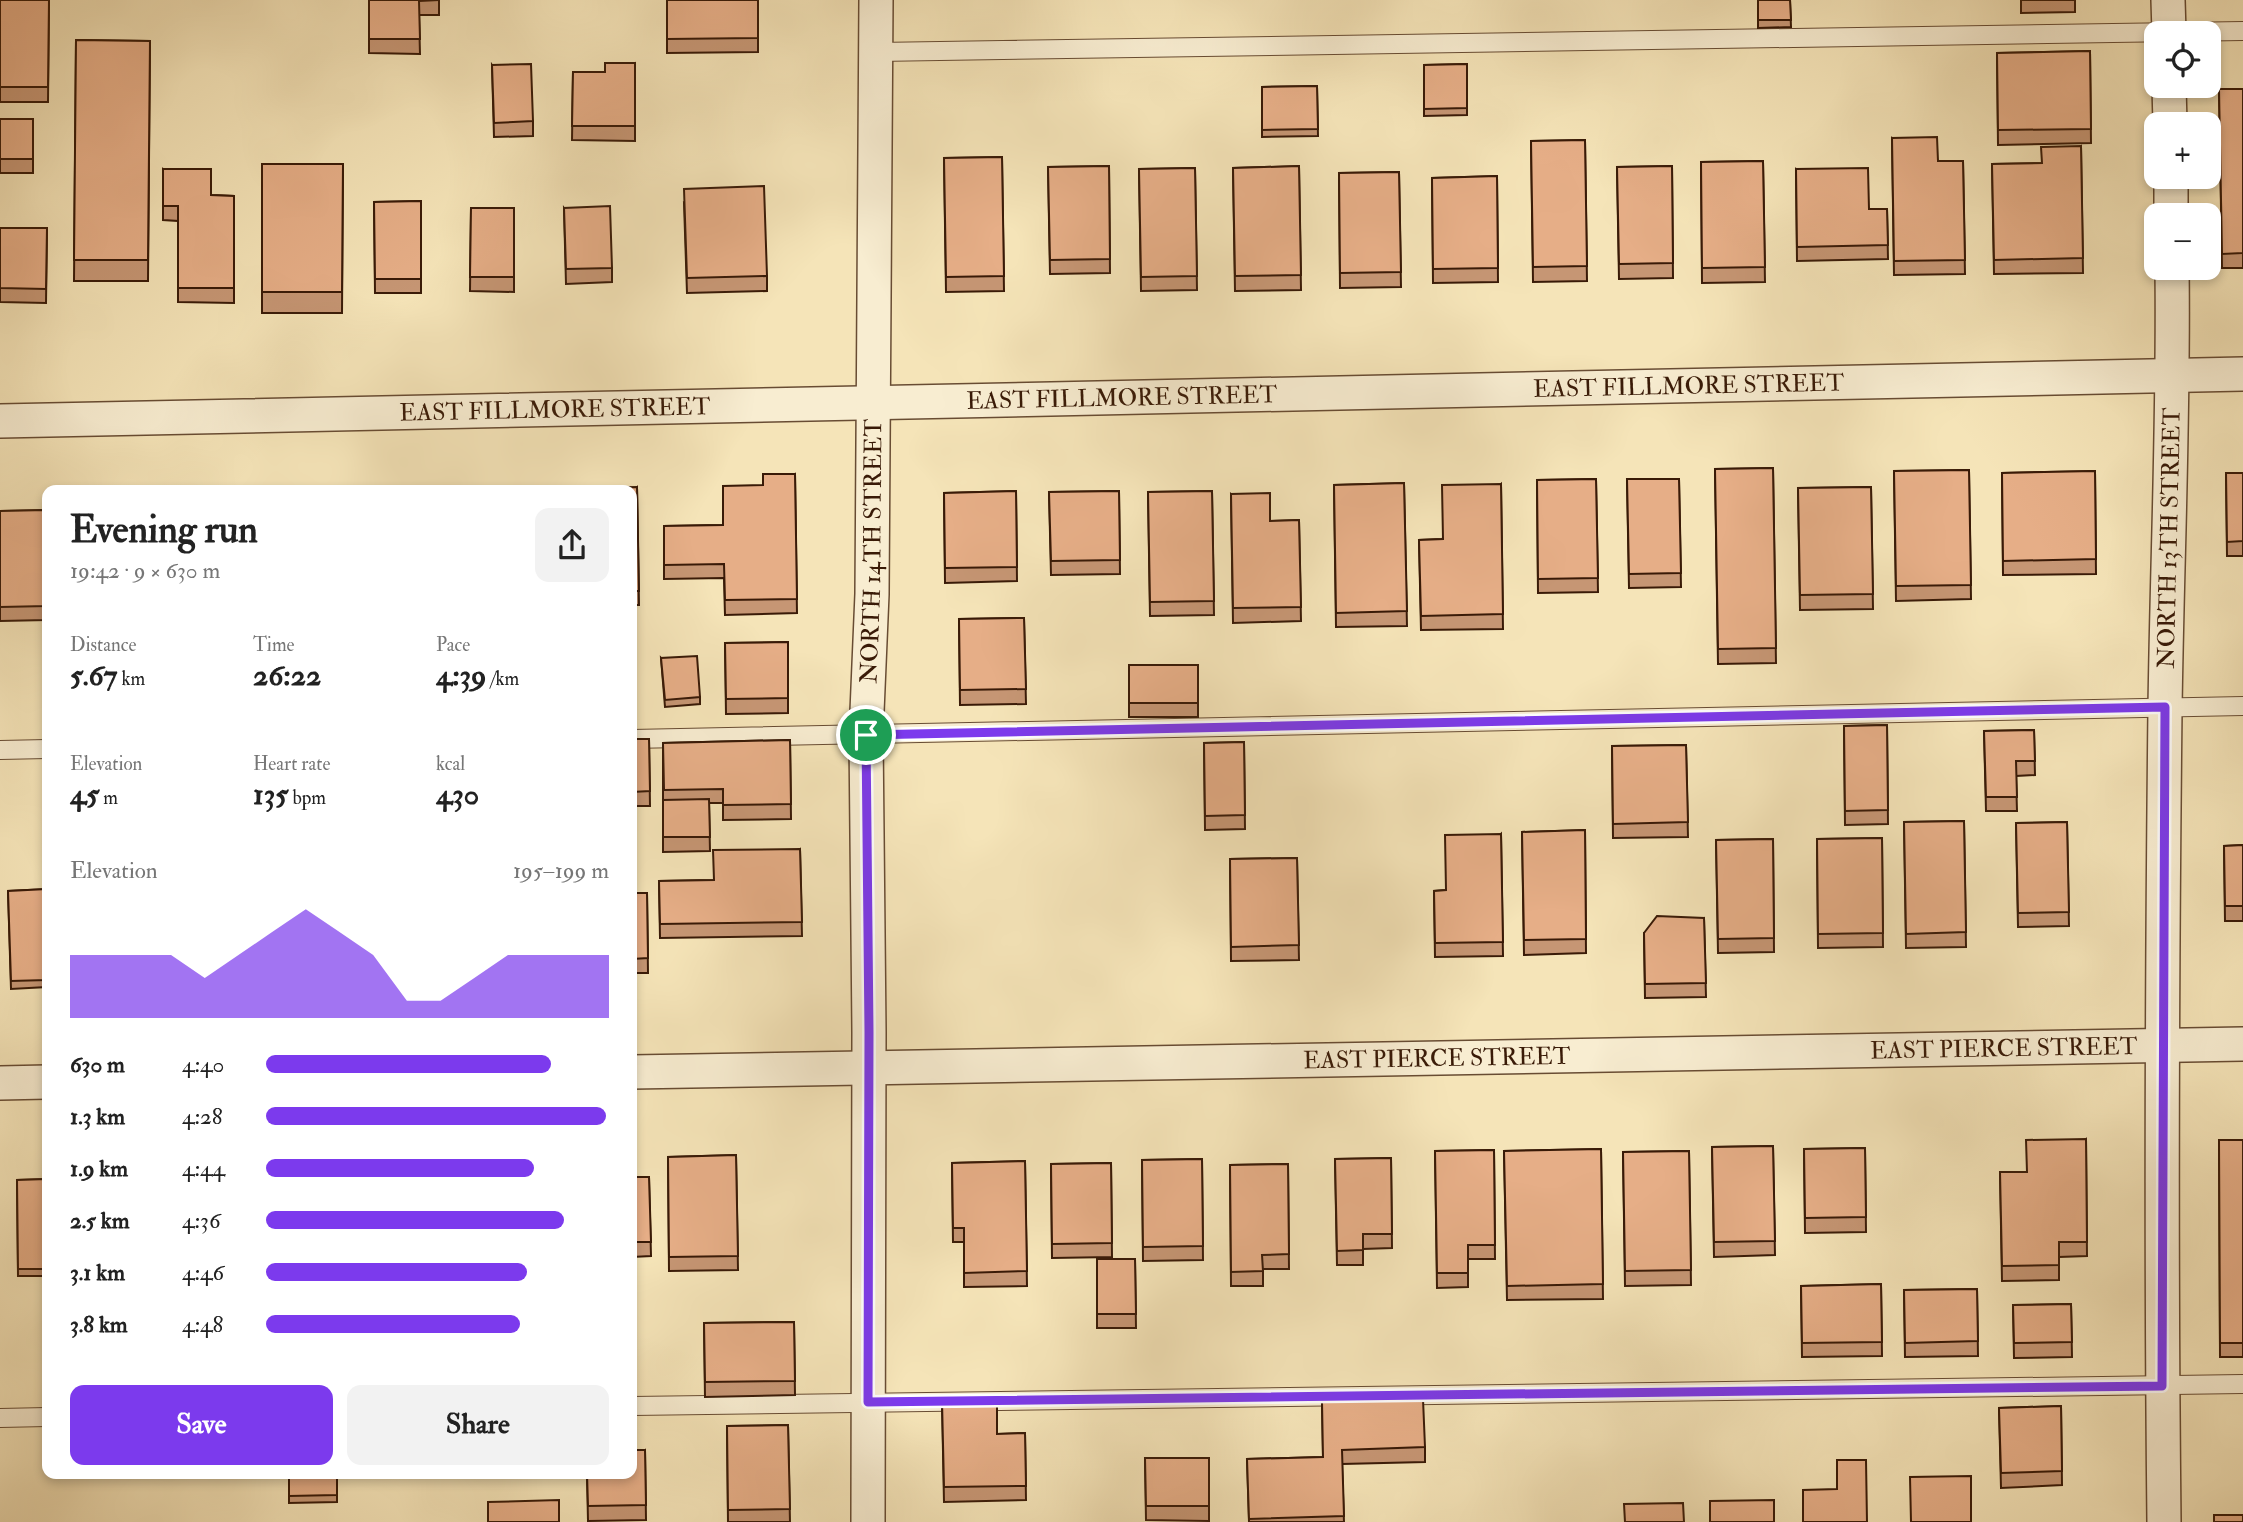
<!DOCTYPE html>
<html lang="en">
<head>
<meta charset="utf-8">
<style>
	:root { --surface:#fff; --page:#f2f2f2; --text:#222; --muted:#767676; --accent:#7c3aed }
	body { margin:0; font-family:"IM FELL Double Pica",serif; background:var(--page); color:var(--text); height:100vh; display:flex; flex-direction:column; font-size:26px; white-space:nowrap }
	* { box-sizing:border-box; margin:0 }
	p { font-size:23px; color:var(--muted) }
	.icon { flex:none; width:38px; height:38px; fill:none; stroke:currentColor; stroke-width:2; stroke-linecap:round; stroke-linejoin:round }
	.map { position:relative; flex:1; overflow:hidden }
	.details { position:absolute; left:42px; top:485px; width:595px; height:994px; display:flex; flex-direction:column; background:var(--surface); border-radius:14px; box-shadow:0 4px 10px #0003 }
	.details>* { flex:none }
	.controls { position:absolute; left:2144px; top:21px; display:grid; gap:14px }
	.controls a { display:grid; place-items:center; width:77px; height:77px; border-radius:14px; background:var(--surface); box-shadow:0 4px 10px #0003; font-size:35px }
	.pin { position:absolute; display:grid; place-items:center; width:60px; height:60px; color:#fff; margin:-30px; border:4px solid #fff; border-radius:50%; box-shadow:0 2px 7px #0007 }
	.round { display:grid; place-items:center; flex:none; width:74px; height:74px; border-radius:14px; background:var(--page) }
	.headline { display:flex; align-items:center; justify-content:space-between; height:119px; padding:0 28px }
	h1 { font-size:38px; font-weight:700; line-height:52px }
	.stats { display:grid; grid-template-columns:repeat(3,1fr); gap:10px; height:119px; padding:7px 28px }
	.stats div { display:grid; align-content:center }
	.stats b { font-size:30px; font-weight:700 }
	.stats small { font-size:19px; font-weight:400 }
	.stats p { font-size:19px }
	.chart { height:196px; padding:14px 28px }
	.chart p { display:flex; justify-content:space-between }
	.chart svg { width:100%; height:126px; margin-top:7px; fill:var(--accent); opacity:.7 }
	.primary-button { display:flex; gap:14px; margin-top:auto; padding:14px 28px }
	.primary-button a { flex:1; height:80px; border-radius:14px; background:var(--accent); color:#fff; font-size:28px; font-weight:700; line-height:80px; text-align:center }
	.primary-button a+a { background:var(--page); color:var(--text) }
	ul { padding:0 28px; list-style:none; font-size:23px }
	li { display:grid; grid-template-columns:112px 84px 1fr; align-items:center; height:52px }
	li i { height:18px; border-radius:9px; background:var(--accent) }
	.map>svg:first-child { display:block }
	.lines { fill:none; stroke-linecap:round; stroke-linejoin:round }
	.service-casing { stroke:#684c33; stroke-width:20 }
	.minor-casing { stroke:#684c33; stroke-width:36 }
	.service { stroke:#f8edd1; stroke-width:18 }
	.minor { stroke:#f8edd1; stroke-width:33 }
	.wall { fill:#c69674; stroke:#391a07; stroke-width:2 }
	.building { fill:#e6ae87; stroke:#391a07; stroke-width:2 }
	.route-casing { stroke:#fff; stroke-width:14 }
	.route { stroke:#7c3aed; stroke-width:9 }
	.labels { text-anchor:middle; stroke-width:5; stroke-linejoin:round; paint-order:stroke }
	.street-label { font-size:24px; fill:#391a07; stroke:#f8edd1 }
</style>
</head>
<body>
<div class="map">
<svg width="2243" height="1522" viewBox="0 0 2243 1522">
	<rect width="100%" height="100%" fill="#f5e4b8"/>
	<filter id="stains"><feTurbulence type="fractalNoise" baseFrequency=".00286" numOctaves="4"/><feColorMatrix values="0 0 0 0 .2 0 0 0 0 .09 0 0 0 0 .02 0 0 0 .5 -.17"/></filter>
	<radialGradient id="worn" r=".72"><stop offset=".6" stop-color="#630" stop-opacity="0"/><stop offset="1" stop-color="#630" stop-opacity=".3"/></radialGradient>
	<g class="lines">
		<g class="service-casing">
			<g id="service">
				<polyline points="877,52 2243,31"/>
				<polyline points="632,739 2243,706"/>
				<polyline points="0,750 47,749"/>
				<polyline points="632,1406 2243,1384"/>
				<polyline points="0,1418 47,1417"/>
			</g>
		</g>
		<g class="minor-casing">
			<g id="minor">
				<polyline points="2168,0 2169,33"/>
				<polyline points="2169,86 2170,124"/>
				<polyline points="2171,177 2171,215"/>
				<path id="s1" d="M0,421L2243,374"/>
				<path id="s2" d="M632,1072L2243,1044"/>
				<polyline points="0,1083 47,1082"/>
				<path id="s3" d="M868,1522L869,1032L866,735L872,594L876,0"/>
				<path id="s4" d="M2164,1522C2161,1251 2162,980 2165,709C2167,562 2174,415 2172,268"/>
			</g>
		</g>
		<use href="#service" class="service"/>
		<use href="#minor" class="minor"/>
	</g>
	<g class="wall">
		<polygon points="0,0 49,0 48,102 0,102"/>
		<polygon points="369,0 439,0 439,15 419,15 420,54 369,53"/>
		<polygon points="667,0 758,0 758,52 667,53"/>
		<polygon points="1758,0 1790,0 1791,27 1758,28"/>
		<polygon points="2021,0 2075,0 2075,12 2021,13"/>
		<polygon points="76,40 150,41 148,281 74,281"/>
		<polygon points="2090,51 2091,143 1998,145 1997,53"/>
		<polygon points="635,63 635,141 572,140 573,72 605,72"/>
		<polygon points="1467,64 1467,115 1424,116 1424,65"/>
		<polygon points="492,65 533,121 533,136 494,137"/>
		<polygon points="1317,86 1318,136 1262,137 1262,87"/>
		<polygon points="2219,89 2243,89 2243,268 2222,268"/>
		<rect x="0" y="119" width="33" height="54"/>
		<polygon points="1892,138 1938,161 1963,161 1965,274 1894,275"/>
		<polygon points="1585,140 1587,281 1533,282 1531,141"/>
		<polygon points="2081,146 2083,273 1994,274 1992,164 2042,163"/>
		<polygon points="1002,157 1004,291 946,292 944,158"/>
		<polygon points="1763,161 1765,282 1702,283 1701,162"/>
		<polygon points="262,164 343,164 342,313 262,313"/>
		<polygon points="1109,166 1110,273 1050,274 1048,167"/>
		<polygon points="1299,166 1301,290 1235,291 1233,168"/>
		<polygon points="1672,166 1673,278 1619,279 1617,167"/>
		<polygon points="1195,168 1197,290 1141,291 1139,169"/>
		<polygon points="163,169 211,195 234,196 234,303 178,302 178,221 163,220"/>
		<polygon points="1796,169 1869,209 1887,209 1888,259 1797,261"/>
		<polygon points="1399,172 1401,287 1340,288 1339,173"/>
		<polygon points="1497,176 1498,282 1433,283 1432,178"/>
		<polygon points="421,201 421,293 375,293 374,202"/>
		<polygon points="684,203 767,276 767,291 687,293"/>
		<polygon points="471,208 514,208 514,292 470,291"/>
		<polygon points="564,208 612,268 612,282 566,284"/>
		<polygon points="0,228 47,228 46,303 0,302"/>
		<polygon points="1773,468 1776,663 1718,664 1715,469"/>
		<polygon points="1969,470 1971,599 1896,601 1894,471"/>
		<polygon points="2095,471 2096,574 2003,575 2002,473"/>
		<polygon points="2226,473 2243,473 2243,556 2227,556"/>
		<polygon points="795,474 797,613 725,615 724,578 664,579 664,526 723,525 763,485"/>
		<polygon points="1596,479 1598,592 1538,593 1537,480"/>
		<polygon points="1627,479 1679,479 1681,587 1629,588"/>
		<polygon points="1404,483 1407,626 1336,627 1334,485"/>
		<polygon points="1501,484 1503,629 1421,630 1419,540 1442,539"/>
		<polygon points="637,487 639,605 632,605 632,490"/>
		<polygon points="1871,487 1873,609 1800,610 1798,488"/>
		<polygon points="1016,491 1017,581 945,583 944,493"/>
		<polygon points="1119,491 1120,574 1051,575 1049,492"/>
		<polygon points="1212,491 1214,615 1150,616 1148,492"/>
		<polygon points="1231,494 1270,521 1299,520 1301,621 1233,623"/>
		<polygon points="47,510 47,620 0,621 0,511"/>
		<polygon points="1024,618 1026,704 960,705 959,619"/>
		<polygon points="788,642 788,713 726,714 725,643"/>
		<polygon points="661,658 700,697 700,704 665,707"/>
		<rect x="1129" y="665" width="69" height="52"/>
		<polygon points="1887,725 1888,824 1845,825 1844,726"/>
		<polygon points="2034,730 2035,775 2016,776 2017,811 1986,811 1984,731"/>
		<polygon points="632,739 649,739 650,806 632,806"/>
		<polygon points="790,740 791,819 723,820 723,803 709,803 710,851 663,852 663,743"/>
		<polygon points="1244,742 1245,829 1205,830 1204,743"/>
		<polygon points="1686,745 1688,837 1613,838 1612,746"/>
		<polygon points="1964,821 1966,947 1906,948 1904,822"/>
		<polygon points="2067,822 2069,926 2018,927 2016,823"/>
		<polygon points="1585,830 1586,953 1524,955 1522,832"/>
		<polygon points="1501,834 1503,956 1435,957 1434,891 1446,890"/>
		<polygon points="1882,838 1883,947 1818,948 1817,839"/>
		<polygon points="1773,839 1774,952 1718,953 1716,840"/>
		<polygon points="2243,845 2243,921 2225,921 2224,846"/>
		<polygon points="800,849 802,936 660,938 659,881 714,880"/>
		<polygon points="1297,858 1299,960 1231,961 1230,859"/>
		<polygon points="47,889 47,987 11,989 8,891"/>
		<polygon points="632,893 647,893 648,973 632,973"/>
		<polygon points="1704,918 1706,997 1645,998 1644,933"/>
		<polygon points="2086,1139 2087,1256 2059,1257 2059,1280 2002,1281 2000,1172 2027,1172"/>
		<polygon points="2219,1140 2243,1140 2243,1357 2220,1357"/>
		<polygon points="1773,1146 1775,1255 1714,1257 1712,1147"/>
		<polygon points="1865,1148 1866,1232 1805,1233 1804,1149"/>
		<polygon points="1601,1149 1603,1299 1507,1300 1504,1151"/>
		<polygon points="1494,1150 1495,1259 1468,1259 1468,1287 1437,1288 1435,1151"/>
		<polygon points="1689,1151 1691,1285 1625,1286 1623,1152"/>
		<polygon points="736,1155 738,1270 669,1271 668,1157"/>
		<polygon points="1391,1158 1392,1248 1363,1249 1363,1265 1337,1265 1335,1159"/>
		<polygon points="1202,1159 1203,1260 1143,1261 1142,1160"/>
		<polygon points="1025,1161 1027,1286 964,1287 964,1242 953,1242 952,1163"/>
		<polygon points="1111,1163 1112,1257 1052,1258 1051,1164"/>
		<polygon points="1288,1164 1289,1269 1263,1269 1263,1286 1231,1286 1230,1165"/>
		<polygon points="632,1177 649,1177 651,1256 632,1257"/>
		<polygon points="47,1179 47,1276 18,1276 17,1180"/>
		<polygon points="1097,1259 1135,1259 1136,1328 1097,1328"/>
		<polygon points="1881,1284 1882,1356 1802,1357 1801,1286"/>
		<polygon points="1977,1289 1978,1356 1905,1357 1904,1290"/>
		<polygon points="2071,1304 2072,1357 2014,1358 2013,1305"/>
		<polygon points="794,1322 795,1395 705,1397 704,1323"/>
		<polygon points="942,1401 997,1434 1025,1433 1026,1500 944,1502"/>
		<polygon points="1322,1402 1425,1447 1425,1462 1342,1464 1344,1522 1249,1522 1247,1459 1323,1457"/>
		<polygon points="2061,1406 2062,1485 2001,1488 1999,1408"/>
		<polygon points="788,1425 790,1522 728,1522 727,1426"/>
		<polygon points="645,1450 646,1520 588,1521 587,1474"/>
		<polygon points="1145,1458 1209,1458 1209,1521 1146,1520"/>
		<polygon points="289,1474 337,1474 337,1502 289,1503"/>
	</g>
	<g class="building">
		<polygon points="0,0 49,0 48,87 0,87"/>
		<polygon points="369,0 439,0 419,1 420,39 369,39"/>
		<polygon points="667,0 758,0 758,38 667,39"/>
		<polygon points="1758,0 1790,0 1791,20 1758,20"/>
		<polygon points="76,40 150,41 148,260 74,260"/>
		<polygon points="2090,51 2091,129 1998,130 1997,53"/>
		<polygon points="605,63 635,63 635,126 572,126 573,72 605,72"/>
		<polygon points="531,64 533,121 494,123 492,65"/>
		<polygon points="1467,64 1467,108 1424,109 1424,65"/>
		<polygon points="1317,86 1318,129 1262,130 1262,87"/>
		<polygon points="2219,89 2243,89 2243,253 2222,254"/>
		<rect x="0" y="119" width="33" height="40"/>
		<polygon points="1937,137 1938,161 1963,161 1965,260 1894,261 1892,138"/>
		<polygon points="1585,140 1587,266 1533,267 1531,141"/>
		<polygon points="2081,146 2083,258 1994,260 1992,164 2042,163 2041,147"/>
		<polygon points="1002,157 1004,276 946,277 944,158"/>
		<polygon points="1763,161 1765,267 1702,268 1701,162"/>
		<polygon points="262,164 343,164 342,292 262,292"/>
		<polygon points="1109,166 1110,259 1050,260 1048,167"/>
		<polygon points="1299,166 1301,275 1235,276 1233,168"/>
		<polygon points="1672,166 1673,263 1619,264 1617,167"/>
		<polygon points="1195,168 1197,276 1141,277 1139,169"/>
		<polygon points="1868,168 1869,209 1887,209 1888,245 1797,247 1796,169"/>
		<polygon points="163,169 211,169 211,195 234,196 234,288 178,288 178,206 163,206"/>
		<polygon points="1399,172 1401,272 1340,273 1339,173"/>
		<polygon points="1497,176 1498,268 1433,269 1432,178"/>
		<polygon points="764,186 767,276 687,278 684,189"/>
		<polygon points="421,201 421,279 375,279 374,202"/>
		<polygon points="610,206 612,268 566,269 564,208"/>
		<polygon points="471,208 514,208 514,277 470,277"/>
		<polygon points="0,228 47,228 46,289 0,288"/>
		<polygon points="1773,468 1776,648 1718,649 1715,469"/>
		<polygon points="1969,470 1971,585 1896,586 1894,471"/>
		<polygon points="2095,471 2096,559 2003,561 2002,473"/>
		<polygon points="2226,473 2243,473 2243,541 2227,542"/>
		<polygon points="763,474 795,474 797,599 725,600 724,564 664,565 664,526 723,525 723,486 763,485"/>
		<polygon points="1596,479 1598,578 1538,579 1537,480"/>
		<polygon points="1627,479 1679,479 1681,573 1629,574"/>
		<polygon points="1404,483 1407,611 1336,613 1334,485"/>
		<polygon points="1501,484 1503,614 1421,616 1419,540 1443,539 1442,485"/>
		<polygon points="637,487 639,591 632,591 632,490 574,490 574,488"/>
		<polygon points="1871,487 1873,594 1800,595 1798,488"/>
		<polygon points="1016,491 1017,567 945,568 944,493"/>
		<polygon points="1119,491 1120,560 1051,561 1049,492"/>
		<polygon points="1212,491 1214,601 1150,602 1148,492"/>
		<polygon points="1270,493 1270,521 1299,520 1301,607 1233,608 1231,494"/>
		<polygon points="47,510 47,606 0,607 0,511"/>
		<polygon points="1024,618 1026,689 960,690 959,619"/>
		<polygon points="788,642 788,698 726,699 725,643"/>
		<polygon points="697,656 700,697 665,700 661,658"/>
		<rect x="1129" y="665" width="69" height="38"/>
		<polygon points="1887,725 1888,810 1845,811 1844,726"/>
		<polygon points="2034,730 2035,761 2016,761 2017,797 1986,797 1984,731"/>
		<polygon points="632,739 649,739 650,791 632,792"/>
		<polygon points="790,740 791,804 723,805 723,789 664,790 663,743"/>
		<polygon points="1244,742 1245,815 1205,816 1204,743"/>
		<polygon points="1686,745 1688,822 1613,824 1612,746"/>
		<polygon points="709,799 710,837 663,837 663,800"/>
		<polygon points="1964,821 1966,932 1906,934 1904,822"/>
		<polygon points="2067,822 2069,912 2018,913 2016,823"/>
		<polygon points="1585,830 1586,939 1524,940 1522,832"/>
		<polygon points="1501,834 1503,942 1435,943 1434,891 1446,890 1445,835"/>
		<polygon points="1882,838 1883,933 1818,934 1817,839"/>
		<polygon points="1773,839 1774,938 1718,939 1716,840"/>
		<polygon points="2243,845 2243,906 2225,906 2224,846"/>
		<polygon points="800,849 802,922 660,924 659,881 714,880 713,850"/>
		<polygon points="1297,858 1299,945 1231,947 1230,859"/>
		<polygon points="47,889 47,980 11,981 8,891"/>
		<polygon points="632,893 647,893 648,958 632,959"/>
		<polygon points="1657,916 1704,918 1706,983 1645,984 1644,933"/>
		<polygon points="2086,1139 2087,1242 2059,1242 2059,1265 2002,1266 2000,1172 2027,1172 2026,1140"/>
		<polygon points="2219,1140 2243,1140 2243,1343 2220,1343"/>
		<polygon points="1773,1146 1775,1241 1714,1242 1712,1147"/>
		<polygon points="1865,1148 1866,1217 1805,1218 1804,1149"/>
		<polygon points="1601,1149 1603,1284 1507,1286 1504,1151"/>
		<polygon points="1494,1150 1495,1245 1468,1245 1468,1273 1437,1273 1435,1151"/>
		<polygon points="1689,1151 1691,1270 1625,1271 1623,1152"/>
		<polygon points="736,1155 738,1256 669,1257 668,1157"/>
		<polygon points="1391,1158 1392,1234 1363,1234 1363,1250 1337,1251 1335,1159"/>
		<polygon points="1202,1159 1203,1246 1143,1247 1142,1160"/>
		<polygon points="1025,1161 1027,1271 964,1273 964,1228 953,1228 952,1163"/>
		<polygon points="1111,1163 1112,1243 1052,1244 1051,1164"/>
		<polygon points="1288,1164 1289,1254 1262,1255 1263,1271 1231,1272 1230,1165"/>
		<polygon points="632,1177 649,1177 651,1242 632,1242"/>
		<polygon points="47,1179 47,1269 18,1269 17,1180"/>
		<polygon points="1097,1259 1135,1259 1136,1314 1097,1314"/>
		<polygon points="1881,1284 1882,1342 1802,1343 1801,1286"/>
		<polygon points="1977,1289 1978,1341 1905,1343 1904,1290"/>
		<polygon points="2071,1304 2072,1342 2014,1343 2013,1305"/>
		<polygon points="794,1322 795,1381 705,1382 704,1323"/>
		<polygon points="1423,1399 1425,1447 1342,1450 1344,1516 1249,1519 1247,1459 1323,1457 1322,1402"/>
		<polygon points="997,1400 997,1434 1025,1433 1026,1486 944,1487 942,1401"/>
		<polygon points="2061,1406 2062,1471 2001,1473 1999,1408"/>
		<polygon points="788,1425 790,1509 728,1510 727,1426"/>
		<polygon points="632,1450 645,1450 646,1505 588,1506 587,1474 632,1474"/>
		<polygon points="1145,1458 1209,1458 1209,1506 1146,1506"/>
		<polygon points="1837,1460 1866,1460 1867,1522 1803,1522 1803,1490 1837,1489"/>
		<polygon points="289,1474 337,1474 337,1495 289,1496"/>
		<polygon points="1971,1476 1971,1522 1911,1522 1910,1477"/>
		<polygon points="559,1500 559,1522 488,1522 488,1502"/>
		<polygon points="1774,1500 1774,1522 1710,1522 1710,1501"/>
		<polygon points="1683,1503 1684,1522 1625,1522 1624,1504"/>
		<rect x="2214" y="1515" width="29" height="7"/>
	</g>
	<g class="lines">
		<g class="route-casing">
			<polygon id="route" points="2165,707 2162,1386 868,1402 869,1032 866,735"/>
		</g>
		<use href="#route" class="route"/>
	</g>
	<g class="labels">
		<g class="street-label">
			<text dy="8" stroke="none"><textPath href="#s1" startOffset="1689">EAST FILLMORE STREET</textPath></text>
			<text dy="8" stroke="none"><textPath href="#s1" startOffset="1122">EAST FILLMORE STREET</textPath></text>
			<text dy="8" stroke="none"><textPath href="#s1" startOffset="555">EAST FILLMORE STREET</textPath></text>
			<text dy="8" stroke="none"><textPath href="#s4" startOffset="984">NORTH 13TH STREET</textPath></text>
			<text dy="8" stroke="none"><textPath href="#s3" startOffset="971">NORTH 14TH STREET</textPath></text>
			<text dy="8" stroke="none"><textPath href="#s2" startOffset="1372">EAST PIERCE STREET</textPath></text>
			<text dy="8" stroke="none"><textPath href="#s2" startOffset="805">EAST PIERCE STREET</textPath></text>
		</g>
	</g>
	<rect width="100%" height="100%" filter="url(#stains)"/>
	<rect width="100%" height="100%" fill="url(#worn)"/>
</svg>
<div class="controls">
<a><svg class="icon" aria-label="locate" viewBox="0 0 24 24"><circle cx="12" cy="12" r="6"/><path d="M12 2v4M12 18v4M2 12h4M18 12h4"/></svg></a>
<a>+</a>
<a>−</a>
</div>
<div class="pin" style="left:866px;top:735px;background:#1e9e55"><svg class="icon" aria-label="arrive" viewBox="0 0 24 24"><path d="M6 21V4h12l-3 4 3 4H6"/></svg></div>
<section class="details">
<div class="headline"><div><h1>Evening run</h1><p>19:42 · 9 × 630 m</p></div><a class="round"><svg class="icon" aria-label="share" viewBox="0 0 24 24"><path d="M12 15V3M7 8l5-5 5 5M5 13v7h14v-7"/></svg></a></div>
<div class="stats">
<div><p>Distance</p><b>5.67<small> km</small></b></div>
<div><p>Time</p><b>26:22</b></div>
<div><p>Pace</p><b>4:39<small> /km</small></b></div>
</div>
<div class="stats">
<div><p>Elevation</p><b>45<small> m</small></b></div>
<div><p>Heart rate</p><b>135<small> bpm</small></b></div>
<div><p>kcal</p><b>430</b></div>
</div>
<div class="chart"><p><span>Elevation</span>195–199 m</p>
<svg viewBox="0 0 160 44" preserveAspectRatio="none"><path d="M0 44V22L10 22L20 22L30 22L40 30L50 22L60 14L70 6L80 14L90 22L100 38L110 38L120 30L130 22L140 22L150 22L160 22V44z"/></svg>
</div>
<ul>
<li><b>630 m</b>4:40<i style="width:83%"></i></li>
<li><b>1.3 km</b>4:28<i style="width:99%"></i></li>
<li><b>1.9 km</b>4:44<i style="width:78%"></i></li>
<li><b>2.5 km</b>4:36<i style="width:87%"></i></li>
<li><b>3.1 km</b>4:46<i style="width:76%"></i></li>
<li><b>3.8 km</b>4:48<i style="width:74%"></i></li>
</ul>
<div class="primary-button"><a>Save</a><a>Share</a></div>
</section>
</div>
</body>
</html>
